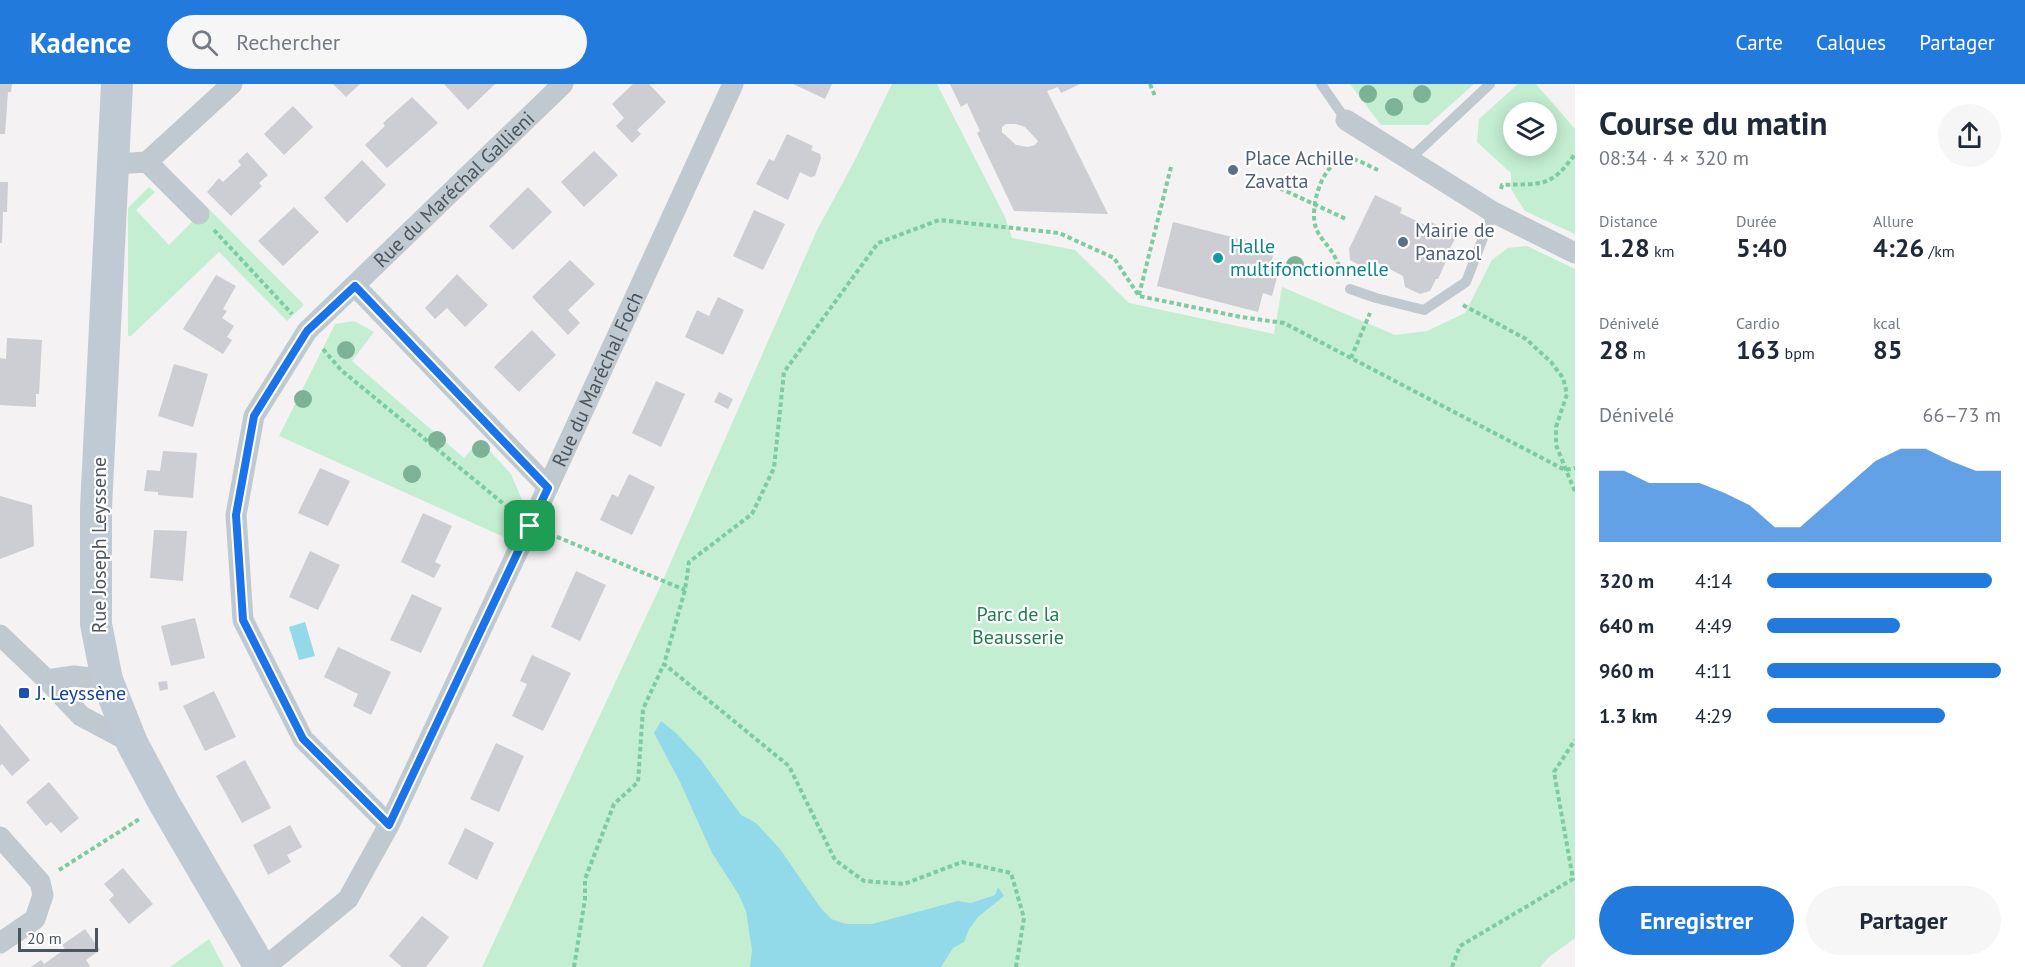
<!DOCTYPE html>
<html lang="fr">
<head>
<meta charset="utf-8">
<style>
	:root { --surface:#fff; --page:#f6f6f7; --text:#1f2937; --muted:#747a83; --accent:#227add }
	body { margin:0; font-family:"PT Sans",sans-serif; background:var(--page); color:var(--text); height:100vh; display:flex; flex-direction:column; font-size:22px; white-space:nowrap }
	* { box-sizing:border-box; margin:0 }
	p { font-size:20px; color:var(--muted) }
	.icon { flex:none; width:33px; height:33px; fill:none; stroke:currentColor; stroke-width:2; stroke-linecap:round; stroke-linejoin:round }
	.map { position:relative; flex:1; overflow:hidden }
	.details { display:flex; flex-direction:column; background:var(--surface); width:450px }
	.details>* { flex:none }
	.tools { position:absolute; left:1503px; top:18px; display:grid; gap:12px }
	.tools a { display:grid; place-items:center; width:54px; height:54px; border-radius:50%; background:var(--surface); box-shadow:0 3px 15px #0003; font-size:30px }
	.scale { position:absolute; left:18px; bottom:15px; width:80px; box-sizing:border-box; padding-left:6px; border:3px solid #4a555e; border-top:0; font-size:16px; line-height:21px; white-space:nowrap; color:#4a555e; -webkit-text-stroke:4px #fff; paint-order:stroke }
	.pin { position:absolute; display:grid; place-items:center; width:51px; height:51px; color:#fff; margin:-26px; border-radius:12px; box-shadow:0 3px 9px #0006 }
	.round { display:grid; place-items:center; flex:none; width:63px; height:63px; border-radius:32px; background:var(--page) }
	.overview { display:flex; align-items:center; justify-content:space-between; height:102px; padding:0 24px }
	h1 { font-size:33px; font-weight:800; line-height:45px }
	.stats { display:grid; grid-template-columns:repeat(3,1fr); gap:9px; height:102px; padding:6px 24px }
	.stats div { display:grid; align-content:center }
	.stats b { font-size:26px; font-weight:800 }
	.stats small { font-size:16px; font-weight:400 }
	.stats p { font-size:16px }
	.chart { height:168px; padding:12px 24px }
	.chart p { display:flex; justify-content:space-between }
	.chart svg { width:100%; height:108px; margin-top:6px; fill:var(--accent); opacity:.7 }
	.cta { display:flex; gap:12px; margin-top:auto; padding:12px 24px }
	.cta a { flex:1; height:69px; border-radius:36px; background:var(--accent); color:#fff; font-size:24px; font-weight:800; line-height:69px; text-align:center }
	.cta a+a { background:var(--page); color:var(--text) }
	ul { padding:0 24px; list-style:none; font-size:20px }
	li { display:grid; grid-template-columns:96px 72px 1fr; align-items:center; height:45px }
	li i { height:15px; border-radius:8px; background:var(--accent) }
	header { display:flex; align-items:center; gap:36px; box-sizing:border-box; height:84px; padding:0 30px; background:var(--accent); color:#fff }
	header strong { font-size:28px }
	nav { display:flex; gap:33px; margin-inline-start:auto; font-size:21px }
	.search { width:420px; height:54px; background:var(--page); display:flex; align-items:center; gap:15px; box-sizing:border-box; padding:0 21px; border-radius:33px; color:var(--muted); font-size:22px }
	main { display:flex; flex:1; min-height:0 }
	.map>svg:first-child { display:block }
	.green { fill:#c3eed2; fill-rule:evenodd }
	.water { fill:#92dae9 }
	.building { fill:#ccced3; fill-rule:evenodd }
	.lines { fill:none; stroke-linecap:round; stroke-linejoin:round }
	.path { stroke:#7ccba1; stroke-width:4; stroke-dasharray:4.5 3; stroke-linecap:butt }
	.lane { stroke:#c0c9cf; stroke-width:10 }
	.street { stroke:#c0c9cf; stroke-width:21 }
	.secondary { stroke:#c0cad4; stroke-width:32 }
	.tree { fill:#7db296 }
	.route-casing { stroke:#fff; stroke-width:12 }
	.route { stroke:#1a73e8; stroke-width:8 }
	.service-dot { fill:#5c6f8a; stroke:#fff; stroke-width:2 }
	.culture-dot { fill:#0f9aa8; stroke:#fff; stroke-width:2 }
	.transit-dot { fill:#1a4fb4; stroke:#fff; stroke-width:2 }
	.labels { text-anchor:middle; stroke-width:4.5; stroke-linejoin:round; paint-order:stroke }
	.service-label { font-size:20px; fill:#4e5e75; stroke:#fff; text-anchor:start }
	.street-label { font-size:20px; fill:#4a555e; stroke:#fff }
	.culture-label { font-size:20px; fill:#0d838f; stroke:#fff; text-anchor:start }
	.park-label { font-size:20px; fill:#1c7e4a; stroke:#fff }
	.transit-label { font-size:20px; fill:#164399; stroke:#fff; text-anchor:start }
</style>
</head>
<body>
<header>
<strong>Kadence</strong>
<div class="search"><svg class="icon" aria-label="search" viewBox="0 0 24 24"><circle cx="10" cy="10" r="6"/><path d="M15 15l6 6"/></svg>Rechercher</div>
<nav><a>Carte</a><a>Calques</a><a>Partager</a></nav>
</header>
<main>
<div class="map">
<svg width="1575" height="883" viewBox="0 0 1575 883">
	<rect width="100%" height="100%" fill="#f4f2f2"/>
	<g class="green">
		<polygon points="892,0 937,0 1005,133 1012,154 1075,166 1129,219 1274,250 1282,203 1395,251 1427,247 1465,229 1492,176 1508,164 1527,162 1575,185 1575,854 1549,873 1540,883 482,883 659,505 817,146 854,78"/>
		<polygon points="1350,0 1474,0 1428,41 1381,41"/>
		<path d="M1518,0H1536L1575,45V150L1525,127L1511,105V89L1477,58L1479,35ZM1514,28H1546V62H1514Z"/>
		<polygon points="149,103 155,108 136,126 169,161 207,123 304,221 287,237 219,168 131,252 128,252 128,124"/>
		<polygon points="354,237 374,248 352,277 464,374 480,356 511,390 522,416 504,453 279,352 335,240"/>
		<polygon points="209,855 224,883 170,883"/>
	</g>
	<g class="water">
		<polygon points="305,538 315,572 299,576 289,543"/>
		<polygon points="661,637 676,649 701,676 741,731 756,739 780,765 820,823 831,835 846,840 872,840 958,817 971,819 995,811 998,803 1004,812 978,833 969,845 964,858 953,864 941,883 750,883 752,866 746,827 739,811 712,769 680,698 654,649"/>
	</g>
	<g class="building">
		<polygon points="0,0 12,0 11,8 8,8 5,50 0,50"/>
		<polygon points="333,0 360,0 346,13"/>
		<polygon points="444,0 495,0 468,26"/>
		<polygon points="633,0 649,0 666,18 637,46 641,50 632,59 616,42 624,34 612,20"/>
		<polygon points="793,0 832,0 825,15"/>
		<path d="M950,0H1080L1061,9L1058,3L1047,7L1108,130L1014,127L977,49L980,47L967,19L961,23ZM1006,40H1016L1025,43L1038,57L1035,61L1028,63L1016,61L1002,48V43Z"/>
		<polygon points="412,13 438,39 387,84 365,61 385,42 383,39"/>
		<polygon points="293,22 313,43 284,71 264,50"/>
		<polygon points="787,50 813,62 811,66 820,70 821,74 815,92 810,93 800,88 788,116 756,100 769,75 774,77"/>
		<polygon points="594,67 618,91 584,123 561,98"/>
		<polygon points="247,68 268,91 259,99 262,102 231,132 207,108 219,94 223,98 241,81 238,77"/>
		<polygon points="362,76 386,101 347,139 324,114"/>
		<polygon points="0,98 8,98 7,128 3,128 2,159 0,159"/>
		<polygon points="528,103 552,128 513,166 489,142"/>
		<polygon points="1375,111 1402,124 1400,129 1427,142 1429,137 1457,151 1447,170 1449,171 1438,195 1436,195 1430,207 1420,210 1405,203 1403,192 1378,179 1365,184 1350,176 1349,165"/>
		<polygon points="294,123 319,148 283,182 258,157"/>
		<polygon points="754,126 785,140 763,186 733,172"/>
		<polygon points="1173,138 1275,164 1270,183 1279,186 1272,212 1263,209 1258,228 1157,202"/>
		<polygon points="570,176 595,200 568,226 580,239 568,251 532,213"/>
		<polygon points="457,190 488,221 465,243 447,224 435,235 425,224"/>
		<polygon points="216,191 236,202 223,225 227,227 222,234 234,242 227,253 232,256 223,270 183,245"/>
		<polygon points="718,213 744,226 723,271 685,253 697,226 709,232"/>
		<polygon points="532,246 556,271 519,308 494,283"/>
		<polygon points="7,254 42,256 39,310 36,310 36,323 0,321 0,274 6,275"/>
		<polygon points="174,280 208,290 193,343 158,332"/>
		<polygon points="656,297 685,310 661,363 632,349"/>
		<polygon points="719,308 733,315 728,325 714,318"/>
		<polygon points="163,367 197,369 193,414 158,411 158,408 144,407 147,386 160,387"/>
		<polygon points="320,384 350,397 328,442 298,429"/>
		<polygon points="629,390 655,403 632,451 600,436 612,410 618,413"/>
		<polygon points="0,412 32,421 34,462 0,475"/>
		<polygon points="423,429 452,442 435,478 441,481 434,494 401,478"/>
		<polygon points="154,446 187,447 183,497 150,494"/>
		<polygon points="310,467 340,481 318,526 289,513"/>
		<polygon points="576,487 606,501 580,557 551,543"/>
		<polygon points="412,510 442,524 421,569 390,556"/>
		<polygon points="195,534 205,574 171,582 161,542"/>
		<polygon points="338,563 391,588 371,631 353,622 358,610 324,593"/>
		<polygon points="532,571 571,589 543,647 512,632 527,600 520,597"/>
		<polygon points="167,597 168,605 160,607 158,598"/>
		<polygon points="214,607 236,653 205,667 183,622"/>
		<polygon points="0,640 30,676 12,692 2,680 0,682"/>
		<polygon points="496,659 524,672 499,728 470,715"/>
		<polygon points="245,676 271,724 242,739 216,692"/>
		<polygon points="49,698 79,734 61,749 51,738 46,742 26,718"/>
		<polygon points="290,741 302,763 287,771 291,778 268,791 253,761"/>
		<polygon points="465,744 494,759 477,796 448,780"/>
		<polygon points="123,784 153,820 129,840 109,816 114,811 104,800"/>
		<polygon points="422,832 449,853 426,883 402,883 389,872"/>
		<polygon points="85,845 100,866 86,876 90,882 88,883 31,883 41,876 44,880 65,865 62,861"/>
	</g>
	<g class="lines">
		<g class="path">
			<polyline points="1150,0 1155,12"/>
			<polyline points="1273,101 1346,135"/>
			<path d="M1501,105L1502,101C1542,99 1550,105 1575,70"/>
			<polyline points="214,146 292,230"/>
			<path d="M1342,189C1339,182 1336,174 1332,168C1327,160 1319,153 1316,144C1309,125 1321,81 1343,75C1354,72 1368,82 1378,86"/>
			<polyline points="1139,211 1171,83"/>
			<polyline points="1463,221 1526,255 1551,278 1563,294 1567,310 1556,343 1556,361 1575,408"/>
			<polyline points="323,265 341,286 511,426"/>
			<polyline points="1351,274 1370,229"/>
			<polyline points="550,450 685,506"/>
			<polyline points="59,786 141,734"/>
			<polyline points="574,883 585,815 585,795 614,720 638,698 643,625 664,580"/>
			<polyline points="1016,883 1024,834 1011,789 962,778 904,800 864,797 835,776 789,682 664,580 685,506 689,478 752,430 774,384 784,288 878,159 939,136 1059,149 1114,174 1139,212 1241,233 1284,239 1565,386 1575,384"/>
			<polyline points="1452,883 1460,862 1573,795 1554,688 1575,656"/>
		</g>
		<g class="lane">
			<polyline points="1321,0 1346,36"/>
			<polyline points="1410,75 1490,0"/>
			<polyline points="1350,205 1376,214 1424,226 1466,198 1493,128"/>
		</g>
		<g class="street">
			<polyline points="1346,36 1493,128 1575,169"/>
			<polyline points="147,78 232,0"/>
			<polyline points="113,80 147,78 199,130"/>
			<polyline points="355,202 548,403"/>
			<polyline points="0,551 47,596 81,632 132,659"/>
			<polyline points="47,596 74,592 107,596"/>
			<path id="s1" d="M389,741L303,655L243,536L236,431L254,332L307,247L563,0"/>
			<polyline points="0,753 40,798 43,811 35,835 0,859"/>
			<path id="s2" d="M265,883L348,815L389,741L548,403L733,0"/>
		</g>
		<polyline class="secondary" points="117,0 96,424 96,540 107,596 132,659 164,719 260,883"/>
	</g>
	<g class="tree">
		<circle cx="1368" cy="10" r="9"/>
		<circle cx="1422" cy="10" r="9"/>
		<circle cx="1394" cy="23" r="9"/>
		<circle cx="1295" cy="181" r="9"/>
		<circle cx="346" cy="266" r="9"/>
		<circle cx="303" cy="315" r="9"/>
		<circle cx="437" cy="356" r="9"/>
		<circle cx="481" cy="365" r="9"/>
		<circle cx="412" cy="390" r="9"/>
	</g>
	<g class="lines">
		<g class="route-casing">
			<polygon id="route" points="355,202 548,404 389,741 303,655 243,536 236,431 254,332 307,247"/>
		</g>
		<use href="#route" class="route"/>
	</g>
	<g class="service-dot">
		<circle cx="1233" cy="86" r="6"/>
		<circle cx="1403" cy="158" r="6"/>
	</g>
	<circle class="culture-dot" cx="1218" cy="174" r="6"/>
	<rect class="transit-dot" x="18" y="603" width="12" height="12" rx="3"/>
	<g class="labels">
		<g class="service-label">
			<text x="1245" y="81">Place Achille<tspan x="1245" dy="23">Zavatta</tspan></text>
			<text x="1415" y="153">Mairie de<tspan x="1415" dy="23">Panazol</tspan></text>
		</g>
		<g class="street-label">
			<text dy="7" stroke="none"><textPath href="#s1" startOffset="765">Rue du Maréchal Gallieni</textPath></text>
			<text dy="7" stroke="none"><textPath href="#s2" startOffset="684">Rue du Maréchal Foch</textPath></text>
			<text transform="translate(99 461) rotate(-90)" y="7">Rue Joseph Leyssene</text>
		</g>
		<g class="culture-label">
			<text x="1230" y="169">Halle<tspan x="1230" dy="23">multifonctionnelle</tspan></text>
		</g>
		<g class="park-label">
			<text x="1018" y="537">Parc de la<tspan x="1018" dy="23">Beausserie</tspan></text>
		</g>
		<g class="transit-label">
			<text x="36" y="616">J. Leyssène</text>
		</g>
	</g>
</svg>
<div class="tools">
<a><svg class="icon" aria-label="layers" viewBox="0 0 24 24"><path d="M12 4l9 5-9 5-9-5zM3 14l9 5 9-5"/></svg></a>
</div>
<div class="scale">20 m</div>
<div class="pin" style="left:530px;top:442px;background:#1e9e55"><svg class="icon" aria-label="arrive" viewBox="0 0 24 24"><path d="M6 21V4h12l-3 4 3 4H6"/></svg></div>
</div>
<section class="details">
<div class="overview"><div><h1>Course du matin</h1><p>08:34 · 4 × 320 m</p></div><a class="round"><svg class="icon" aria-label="share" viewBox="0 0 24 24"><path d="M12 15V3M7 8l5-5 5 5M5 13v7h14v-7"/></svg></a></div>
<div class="stats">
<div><p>Distance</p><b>1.28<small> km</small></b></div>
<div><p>Durée</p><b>5:40</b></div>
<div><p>Allure</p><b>4:26<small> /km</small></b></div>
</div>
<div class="stats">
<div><p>Dénivelé</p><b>28<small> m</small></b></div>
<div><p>Cardio</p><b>163<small> bpm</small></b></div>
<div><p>kcal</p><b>85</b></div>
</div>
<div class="chart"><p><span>Dénivelé</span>66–73 m</p>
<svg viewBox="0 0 160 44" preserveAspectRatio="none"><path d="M0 44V15L10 15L20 20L30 20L40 20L50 24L60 29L70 38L80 38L90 29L100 20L110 11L120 6L130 6L140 11L150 15L160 15V44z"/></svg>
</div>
<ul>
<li><b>320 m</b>4:14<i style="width:96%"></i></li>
<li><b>640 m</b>4:49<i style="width:57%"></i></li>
<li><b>960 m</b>4:11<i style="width:100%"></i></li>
<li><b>1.3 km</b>4:29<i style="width:76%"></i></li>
</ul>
<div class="cta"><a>Enregistrer</a><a>Partager</a></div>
</section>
</main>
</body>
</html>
